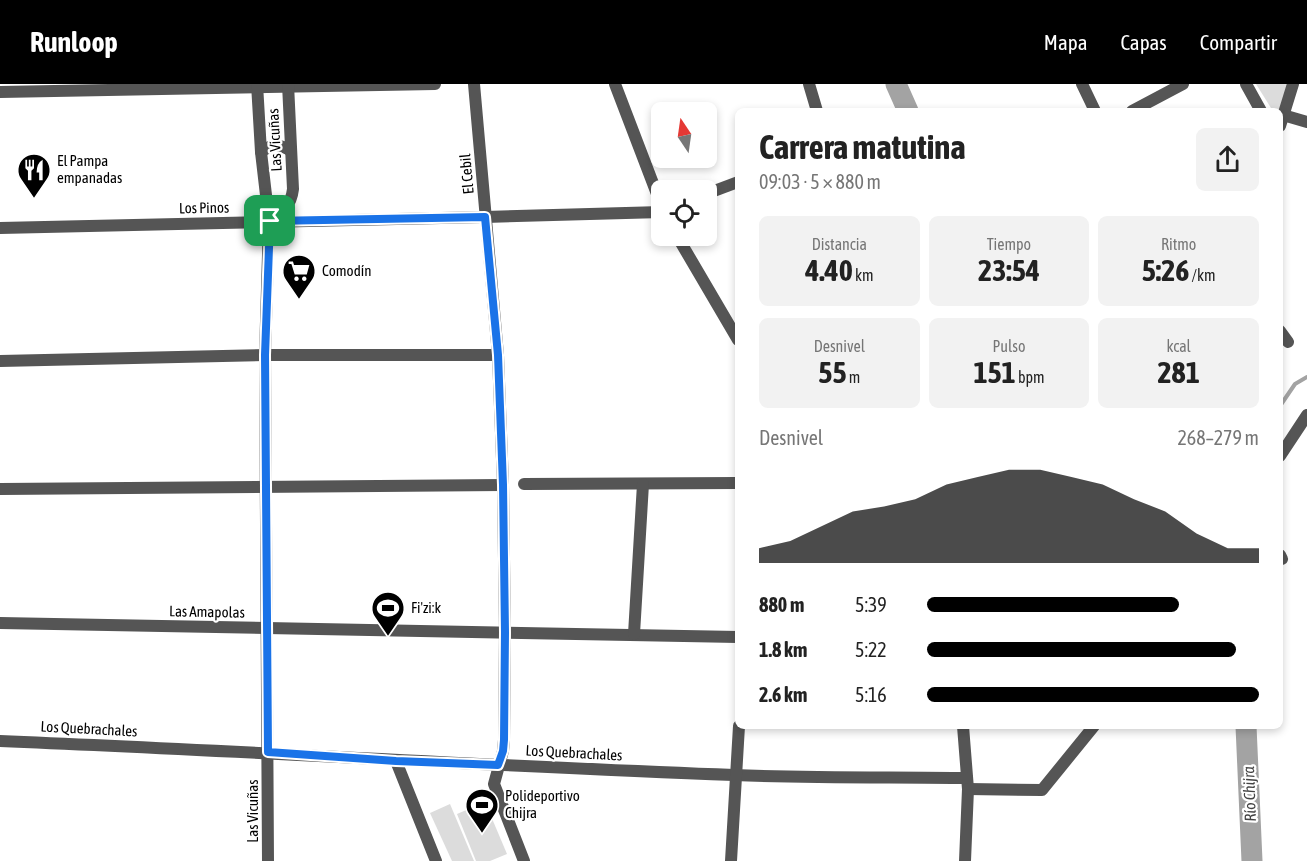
<!DOCTYPE html>
<html lang="es">
<head>
<meta charset="utf-8">
<style>
	:root { --surface:#fff; --page:#f2f2f2; --text:#222; --muted:#767676; --accent:#000 }
	body { margin:0; font-family:"Asap Condensed",sans-serif; background:var(--page); color:var(--text); height:100vh; display:flex; flex-direction:column; font-size:22px; white-space:nowrap }
	* { box-sizing:border-box; margin:0 }
	p { font-size:20px; color:var(--muted) }
	.icon { flex:none; width:33px; height:33px; fill:none; stroke:currentColor; stroke-width:2; stroke-linecap:round; stroke-linejoin:round }
	.map { position:relative; flex:1; overflow:hidden }
	.drawer { position:absolute; left:735px; top:24px; width:548px; height:621px; display:flex; flex-direction:column; background:var(--surface); border-radius:9px; box-shadow:0 3px 9px #0003 }
	.drawer>* { flex:none }
	.needle { width:39px; rotate:347deg }
	.fabs { position:absolute; left:651px; top:18px; display:grid; gap:12px }
	.fabs a { display:grid; place-items:center; width:66px; height:66px; border-radius:9px; background:var(--surface); box-shadow:0 3px 9px #0003; font-size:30px }
	.pin { position:absolute; display:grid; place-items:center; width:51px; height:51px; color:#fff; margin:-26px; border-radius:12px; box-shadow:0 3px 9px #0006 }
	.round { display:grid; place-items:center; flex:none; width:63px; height:63px; border-radius:9px; background:var(--page) }
	.headline { display:flex; align-items:center; justify-content:space-between; height:102px; padding:0 24px }
	h1 { font-size:33px; font-weight:700; line-height:45px }
	.metrics { display:grid; grid-template-columns:repeat(3,1fr); gap:9px; height:102px; padding:6px 24px }
	.metrics div { display:grid; align-content:center; border-radius:9px; background:var(--page); text-align:center }
	.metrics b { font-size:30px; font-weight:700 }
	.metrics small { font-size:16px; font-weight:400 }
	.metrics p { font-size:16px }
	.chart { height:168px; padding:12px 24px }
	.chart p { display:flex; justify-content:space-between }
	.chart svg { width:100%; height:108px; margin-top:6px; fill:var(--accent); opacity:.7 }
	ul { padding:0 24px; list-style:none; font-size:20px }
	li { display:grid; grid-template-columns:96px 72px 1fr; align-items:center; height:45px }
	li i { height:15px; border-radius:8px; background:var(--accent) }
	header { display:flex; align-items:center; gap:36px; box-sizing:border-box; height:84px; padding:0 30px; background:var(--accent); color:#fff }
	header strong { font-size:28px }
	nav { display:flex; gap:33px; margin-inline-start:auto; font-size:21px }
	.map>svg:first-child { display:block }
	.green { fill:#dcdcdc }
	.lines { fill:none; stroke-linecap:round; stroke-linejoin:round }
	.stream { stroke:#a3a3a3; stroke-width:4 }
	.river { stroke:#a3a3a3; stroke-width:21 }
	.minor { stroke:#555; stroke-width:12 }
	.tertiary { stroke:#555; stroke-width:12 }
	.route-casing { stroke:#fff; stroke-width:12 }
	.route { stroke:#1a73e8; stroke-width:8 }
	.labels { text-anchor:middle; stroke-width:4.5; stroke-linejoin:round; paint-order:stroke }
	.street-label { font-size:15px; fill:#000; stroke:#fff }
	.poi-label { font-size:15px; fill:#000; stroke:#fff; text-anchor:start }
	.water-label { font-size:16px; font-style:italic; fill:#444; stroke:#fff }
</style>
</head>
<body>
<header>
<strong>Runloop</strong>
<nav><a>Mapa</a><a>Capas</a><a>Compartir</a></nav>
</header>
<div class="map">
<svg width="1307" height="777" viewBox="0 0 1307 777">
	<rect width="100%" height="100%" fill="#fff"/>
	<g class="green">
		<polygon points="1256,0 1290,0 1279,26 1271,24"/>
		<polygon points="485,718 507,770 490,777 476,777 457,730"/>
		<polygon points="450,720 474,777 452,777 430,729"/>
	</g>
	<g class="lines">
		<polyline class="stream" points="1280,322 1295,300 1307,293"/>
		<g class="river">
			<polyline points="896,0 908,27"/>
			<polyline points="1246,642 1252,777"/>
		</g>
		<g class="minor">
			<polyline points="474,0 498,271 503,401 505,548 504,656 503,667 494,700 524,777"/>
			<polyline points="615,0 662,123"/>
			<polyline points="809,0 817,27"/>
			<polyline points="1082,0 1095,27"/>
			<polyline points="1246,0 1261,27"/>
			<polyline points="0,8 435,0"/>
			<polyline points="1132,27 1183,0"/>
			<polyline points="1280,33 1283,31 1307,38"/>
			<polyline points="1280,42 1293,0"/>
			<polyline points="706,110 738,98"/>
			<polyline points="0,144 485,133 662,128"/>
			<polyline points="677,152 738,256"/>
			<polyline points="1280,247 1288,258"/>
			<polyline points="0,277 265,271 498,271"/>
			<polyline points="1280,372 1307,331"/>
			<polyline points="524,400 738,399"/>
			<polyline points="0,405 503,401"/>
			<polyline points="1280,471 1282,475"/>
			<polyline points="0,539 738,553"/>
			<polyline points="634,550 643,400"/>
			<polyline points="963,642 968,705 965,777"/>
			<path d="M0,657C245,667 489,682 734,691C811,694 889,693 967,694"/>
			<polyline points="396,677 436,777"/>
			<polyline points="968,705 1042,706 1094,642"/>
			<polyline points="731,777 739,642"/>
		</g>
		<g class="tertiary">
			<polyline points="257,0 261,68 269,137 265,271 268,777"/>
			<path d="M261,68C272,60 279,59 291,67"/>
			<path d="M269,137C283,128 291,122 293,105L288,0"/>
		</g>
	</g>
	<g class="lines">
		<g class="route-casing">
			<polygon id="route" points="485,133 498,271 503,401 505,548 504,656 503,667 498,681 396,677 268,668 265,271 270,137"/>
		</g>
		<use href="#route" class="route"/>
	</g>
	<defs>
		<g id="restaurant-pin" transform="scale(1.725)"><path d="M0 17L-7.5 6A9.5 9.5 0 1 1 7.5 6Z" fill="#000" stroke="#fff"/><path d="M-5-6h1v4h1v-4h1v4h1v-4h1v5L-1.5 .5V6h-2V.5L-5-1ZM5-6V6H3V1.5H1.5Q1.5-4 5-6Z" fill="#fff"/></g>
		<g id="supermarket-pin" transform="scale(1.725)"><path d="M0 17L-7.5 6A9.5 9.5 0 1 1 7.5 6Z" fill="#000" stroke="#fff"/><path d="M-6-5.5h2.5l.6 2H6L4.5 2H-2.5L-4.4-4H-6ZM-1.5 3.2a1.3 1.3 0 1 0 .1 0ZM3 3.2a1.3 1.3 0 1 0 .1 0Z" fill="#fff"/></g>
		<g id="stadium-pin" transform="scale(1.725)"><path d="M0 17L-7.5 6A9.5 9.5 0 1 1 7.5 6Z" fill="#000" stroke="#fff"/><path d="M0-5a6.5 5 0 1 0 0 10a6.5 5 0 1 0 0-10ZM-3.5-1.8h7v3.6h-7Z" fill="#fff"/></g>
	</defs>
	<g fill-rule="evenodd">
		<use href="#restaurant-pin" x="34" y="86"/>
		<use href="#supermarket-pin" x="299" y="187"/>
		<use href="#stadium-pin" x="388" y="524"/>
		<use href="#stadium-pin" x="482" y="721"/>
	</g>
	<g class="labels">
		<g class="street-label">
			<text transform="translate(275 56) rotate(-93)" y="5">Las Vicuñas</text>
			<text transform="translate(467 90) rotate(-95)" y="5">El Cebil</text>
			<text transform="translate(204 124) rotate(-1)" y="5">Los Pinos</text>
			<text transform="translate(207 528) rotate(1)" y="5">Las Amapolas</text>
			<text transform="translate(89 645) rotate(3)" y="5">Los Quebrachales</text>
			<text transform="translate(574 669) rotate(3)" y="5">Los Quebrachales</text>
			<text transform="translate(253 727) rotate(-90)" y="5">Las Vicuñas</text>
		</g>
		<g class="poi-label">
			<text x="57" y="82">El Pampa<tspan x="57" dy="17">empanadas</tspan></text>
			<text x="322" y="192">Comodín</text>
			<text x="411" y="529">Fi'zi:k</text>
			<text x="505" y="717">Polideportivo<tspan x="505" dy="17">Chijra</tspan></text>
		</g>
		<g class="water-label">
			<text transform="translate(1249 710) rotate(-92)" y="6">Río Chijra</text>
		</g>
	</g>
</svg>
<div class="fabs">
<a><svg class="needle" viewBox="-14 -14 28 28"><path d="M0-13l5 13h-10z" fill="#e53935"/><path d="M0 13l5-13h-10z" fill="#767676"/></svg></a>
<a><svg class="icon" aria-label="locate" viewBox="0 0 24 24"><circle cx="12" cy="12" r="6"/><path d="M12 2v4M12 18v4M2 12h4M18 12h4"/></svg></a>
</div>
<div class="pin" style="left:270px;top:137px;background:#1e9e55"><svg class="icon" aria-label="arrive" viewBox="0 0 24 24"><path d="M6 21V4h12l-3 4 3 4H6"/></svg></div>
<section class="drawer">
<div class="headline"><div><h1>Carrera matutina</h1><p>09:03 · 5 × 880 m</p></div><a class="round"><svg class="icon" aria-label="share" viewBox="0 0 24 24"><path d="M12 15V3M7 8l5-5 5 5M5 13v7h14v-7"/></svg></a></div>
<div class="metrics">
<div><p>Distancia</p><b>4.40<small> km</small></b></div>
<div><p>Tiempo</p><b>23:54</b></div>
<div><p>Ritmo</p><b>5:26<small> /km</small></b></div>
</div>
<div class="metrics">
<div><p>Desnivel</p><b>55<small> m</small></b></div>
<div><p>Pulso</p><b>151<small> bpm</small></b></div>
<div><p>kcal</p><b>281</b></div>
</div>
<div class="chart"><p><span>Desnivel</span>268–279 m</p>
<svg viewBox="0 0 160 44" preserveAspectRatio="none"><path d="M0 44V38L10 35L20 29L30 23L40 21L50 18L60 12L70 9L80 6L90 6L100 9L110 12L120 18L130 23L140 32L150 38L160 38V44z"/></svg>
</div>
<ul>
<li><b>880 m</b>5:39<i style="width:76%"></i></li>
<li><b>1.8 km</b>5:22<i style="width:93%"></i></li>
<li><b>2.6 km</b>5:16<i style="width:100%"></i></li>
</ul>
</section>
</div>
</body>
</html>
